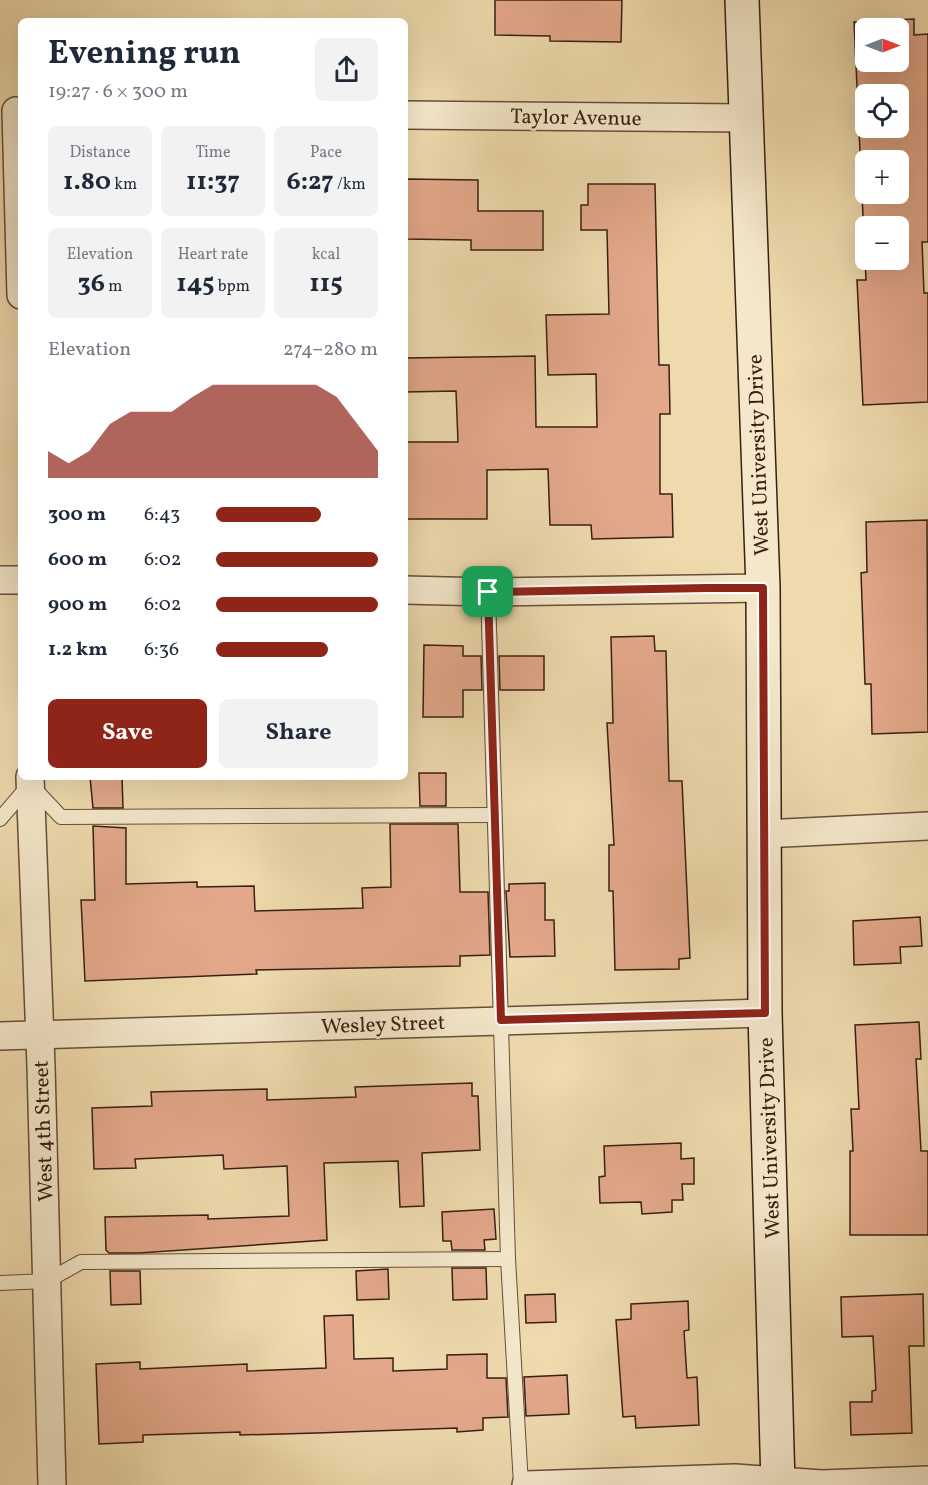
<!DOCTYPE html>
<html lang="en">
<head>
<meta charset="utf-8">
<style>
	:root { --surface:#fff; --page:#f2f2f3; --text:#1f2937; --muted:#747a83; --accent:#8f2418 }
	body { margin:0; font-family:Vollkorn,serif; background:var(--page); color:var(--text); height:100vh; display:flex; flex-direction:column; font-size:22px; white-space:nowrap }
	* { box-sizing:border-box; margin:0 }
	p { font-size:20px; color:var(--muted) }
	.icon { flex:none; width:33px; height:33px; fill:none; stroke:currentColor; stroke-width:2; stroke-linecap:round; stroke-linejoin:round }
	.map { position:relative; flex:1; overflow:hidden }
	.panel { position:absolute; left:18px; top:18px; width:390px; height:762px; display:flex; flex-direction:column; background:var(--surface); border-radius:9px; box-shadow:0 6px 24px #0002 }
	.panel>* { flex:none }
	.needle { width:39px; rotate:90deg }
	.fabs { position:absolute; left:855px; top:18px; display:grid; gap:12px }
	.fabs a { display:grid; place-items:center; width:54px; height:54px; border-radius:9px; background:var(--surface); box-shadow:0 6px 24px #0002; font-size:30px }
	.pin { position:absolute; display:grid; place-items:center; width:51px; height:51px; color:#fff; margin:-26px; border-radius:12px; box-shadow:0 3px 9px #0006 }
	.round { display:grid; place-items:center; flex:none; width:63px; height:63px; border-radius:9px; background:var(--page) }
	.head { display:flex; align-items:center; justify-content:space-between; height:102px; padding:0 30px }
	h1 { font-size:33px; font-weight:700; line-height:45px }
	.figures { display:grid; grid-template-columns:repeat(3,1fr); gap:9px; height:102px; padding:6px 30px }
	.figures div { display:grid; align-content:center; border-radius:9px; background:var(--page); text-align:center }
	.figures b { font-size:26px; font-weight:700 }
	.figures small { font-size:16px; font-weight:400 }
	.figures p { font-size:16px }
	.chart { height:168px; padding:12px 30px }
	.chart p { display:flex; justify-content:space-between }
	.chart svg { width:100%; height:108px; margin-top:6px; fill:var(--accent); opacity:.7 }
	.action { display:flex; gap:12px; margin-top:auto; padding:12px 30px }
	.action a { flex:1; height:69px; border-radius:9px; background:var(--accent); color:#fff; font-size:24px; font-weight:700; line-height:69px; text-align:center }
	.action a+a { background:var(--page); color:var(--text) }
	ul { padding:0 30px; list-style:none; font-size:20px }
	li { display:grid; grid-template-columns:96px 72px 1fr; align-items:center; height:45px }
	li i { height:15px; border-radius:8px; background:var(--accent) }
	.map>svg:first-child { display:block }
	.building { fill:#e3a88a; stroke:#382013; stroke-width:1.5; fill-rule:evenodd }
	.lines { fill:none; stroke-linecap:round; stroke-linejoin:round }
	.lane-casing { stroke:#664e3a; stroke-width:16 }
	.street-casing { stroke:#664e3a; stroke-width:30 }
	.secondary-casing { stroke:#382013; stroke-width:36 }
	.lane { stroke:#f4e7ca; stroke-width:14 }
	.street { stroke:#f4e7ca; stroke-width:27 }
	.secondary { stroke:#f4e7ca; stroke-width:33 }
	.route-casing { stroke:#fff; stroke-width:12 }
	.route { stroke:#8f2418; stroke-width:8 }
	.labels { text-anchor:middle; stroke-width:5; stroke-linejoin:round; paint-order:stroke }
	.street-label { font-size:21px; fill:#382013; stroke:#f4e7ca }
</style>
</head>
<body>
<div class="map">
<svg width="928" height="1485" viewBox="0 0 928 1485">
	<rect width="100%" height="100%" fill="#eedaad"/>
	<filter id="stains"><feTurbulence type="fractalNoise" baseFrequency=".00333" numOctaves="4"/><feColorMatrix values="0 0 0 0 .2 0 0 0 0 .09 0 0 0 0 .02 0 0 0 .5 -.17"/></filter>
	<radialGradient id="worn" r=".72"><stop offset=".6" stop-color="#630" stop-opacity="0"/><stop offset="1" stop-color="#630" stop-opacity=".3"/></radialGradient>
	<g class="building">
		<polygon points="495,0 622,0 621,42 550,41 550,36 495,35"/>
		<path d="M914,19V35L928,34V242H922L924,293H928V402L863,405L857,280H866L854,22ZM866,28H898V62H866ZM866,94H898V128H866ZM866,160H898V194H866ZM866,226H898V260H866Z"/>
		<polygon points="405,179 478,180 478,211 543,211 543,250 471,250 471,240 405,239"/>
		<polygon points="588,184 655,184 659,365 669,365 670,414 660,414 660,494 672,494 673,537 592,539 591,525 550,525 548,469 487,470 487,519 405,519 407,442 458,442 456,391 405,392 405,358 535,356 536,427 597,427 596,374 548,375 546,315 609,314 607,230 581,230 581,205 588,205"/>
		<polygon points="927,520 928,732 872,734 871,684 865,684 861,573 867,572 866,522"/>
		<polygon points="654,636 655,651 666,651 669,781 682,781 690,958 679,959 679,969 615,970 613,891 609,891 609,845 614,845 607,723 613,723 611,637"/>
		<polygon points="424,645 463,646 463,656 481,656 482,690 463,690 463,717 423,717"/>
		<polygon points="499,656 544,656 544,690 500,690"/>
		<polygon points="419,773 446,773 446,806 420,806"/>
		<polygon points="90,777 122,777 123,808 93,808"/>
		<polygon points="390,824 458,824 460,892 488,892 490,955 460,956 460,966 256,970 257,974 85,981 81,900 95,900 93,826 126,828 126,884 197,882 197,887 254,886 255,911 363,908 362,888 391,887"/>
		<polygon points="545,883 545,920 554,920 555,956 510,957 506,891 509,891 509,884"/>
		<polygon points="920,917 922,946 900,947 901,963 854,965 853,921"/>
		<polygon points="919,1022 921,1059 916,1059 921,1151 928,1151 928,1235 850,1235 850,1151 853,1151 851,1109 859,1109 855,1025"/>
		<polygon points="472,1083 472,1096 478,1096 480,1150 422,1153 424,1206 400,1207 398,1161 324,1163 327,1240 139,1253 109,1253 106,1250 105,1217 208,1215 208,1219 289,1216 287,1166 224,1169 223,1155 135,1159 136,1168 94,1169 92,1108 152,1106 151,1092 267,1089 267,1100 356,1097 355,1087"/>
		<polygon points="681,1143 681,1159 694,1158 694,1184 682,1184 683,1200 672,1200 672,1212 642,1214 641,1202 600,1203 599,1177 605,1176 604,1146"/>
		<polygon points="494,1209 496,1239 484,1240 485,1250 452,1250 451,1241 443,1241 442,1212"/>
		<polygon points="452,1268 486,1268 487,1299 453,1300"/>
		<polygon points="388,1269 389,1299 357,1300 356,1271"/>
		<polygon points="110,1271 140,1271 141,1304 111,1305"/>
		<polygon points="555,1294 556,1322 526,1323 525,1295"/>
		<polygon points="923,1294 924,1346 909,1346 912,1433 851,1435 850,1402 872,1402 872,1391 876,1390 873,1336 842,1337 841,1297"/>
		<polygon points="688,1301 689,1330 684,1331 687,1378 697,1377 699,1425 636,1428 635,1416 623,1417 616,1320 631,1319 631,1304"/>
		<polygon points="353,1315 354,1359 393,1358 393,1371 447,1369 447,1355 487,1354 487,1378 506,1378 508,1417 483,1418 483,1430 457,1432 457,1428 317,1433 240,1435 240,1432 143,1435 143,1442 99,1444 96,1364 140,1362 140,1369 247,1364 247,1371 326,1368 324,1316"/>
		<polygon points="567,1375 569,1414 526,1416 524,1377"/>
	</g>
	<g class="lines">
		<g class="lane-casing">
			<g id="lane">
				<polyline points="488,592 508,1259 521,1485"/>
				<polyline points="0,819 30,784 61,817 494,815"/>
				<polyline points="0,1283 47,1281 81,1262 508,1259"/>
			</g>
		</g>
		<g class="street-casing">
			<g id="street">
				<polyline points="16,111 21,295"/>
				<polyline points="405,115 747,118"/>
				<polyline points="0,580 21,580"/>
				<polyline points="405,590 488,592 763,588"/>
				<polyline points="30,777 41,1066 52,1485"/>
				<polyline points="763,834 928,826"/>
				<polyline points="0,1036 765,1013"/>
				<polyline points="526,1485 735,1478 822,1484 928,1480"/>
			</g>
		</g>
		<g class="secondary-casing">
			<polyline id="secondary" points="742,0 763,588 765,1013 778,1485"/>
		</g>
		<use href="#lane" class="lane"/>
		<use href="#street" class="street"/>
		<use href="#secondary" class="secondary"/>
	</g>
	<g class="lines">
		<g class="route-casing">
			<polygon id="route" points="706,588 763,588 765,1013 501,1020 488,592"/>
		</g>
		<use href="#route" class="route"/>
	</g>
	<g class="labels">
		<g class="street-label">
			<text transform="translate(576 117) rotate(1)" y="7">Taylor Avenue</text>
			<text transform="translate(758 455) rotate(-92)" y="7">West University Drive</text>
			<text transform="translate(383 1024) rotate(-2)" y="7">Wesley Street</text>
			<text transform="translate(43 1131) rotate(-92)" y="7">West 4th Street</text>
			<text transform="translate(769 1138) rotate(-92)" y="7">West University Drive</text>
		</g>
	</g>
	<rect width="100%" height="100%" filter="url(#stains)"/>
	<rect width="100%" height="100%" fill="url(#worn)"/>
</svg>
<div class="fabs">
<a><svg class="needle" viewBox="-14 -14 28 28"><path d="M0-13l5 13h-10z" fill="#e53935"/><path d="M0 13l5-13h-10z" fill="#747a83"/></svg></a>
<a><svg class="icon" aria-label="locate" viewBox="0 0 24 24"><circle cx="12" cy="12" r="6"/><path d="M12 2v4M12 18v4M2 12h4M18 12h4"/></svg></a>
<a>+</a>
<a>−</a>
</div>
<div class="pin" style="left:488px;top:592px;background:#1e9e55"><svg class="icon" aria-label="arrive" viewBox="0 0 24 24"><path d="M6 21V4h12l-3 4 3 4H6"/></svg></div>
<section class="panel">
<div class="head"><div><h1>Evening run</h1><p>19:27 · 6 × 300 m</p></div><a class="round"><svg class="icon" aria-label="share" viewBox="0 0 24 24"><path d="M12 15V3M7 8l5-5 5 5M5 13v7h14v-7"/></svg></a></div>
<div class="figures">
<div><p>Distance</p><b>1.80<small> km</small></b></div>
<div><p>Time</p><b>11:37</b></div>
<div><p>Pace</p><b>6:27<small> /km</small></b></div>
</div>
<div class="figures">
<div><p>Elevation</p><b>36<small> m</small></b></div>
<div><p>Heart rate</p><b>145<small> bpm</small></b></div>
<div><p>kcal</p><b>115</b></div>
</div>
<div class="chart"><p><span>Elevation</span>274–280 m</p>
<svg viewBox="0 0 160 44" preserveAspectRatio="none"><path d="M0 44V33L10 38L20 33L30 22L40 17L50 17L60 17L70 11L80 6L90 6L100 6L110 6L120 6L130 6L140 11L150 22L160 33V44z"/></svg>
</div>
<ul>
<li><b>300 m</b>6:43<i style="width:65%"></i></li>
<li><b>600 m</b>6:02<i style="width:100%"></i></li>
<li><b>900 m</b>6:02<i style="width:100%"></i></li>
<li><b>1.2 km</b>6:36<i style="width:69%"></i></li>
</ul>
<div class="action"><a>Save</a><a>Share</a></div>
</section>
</div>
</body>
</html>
